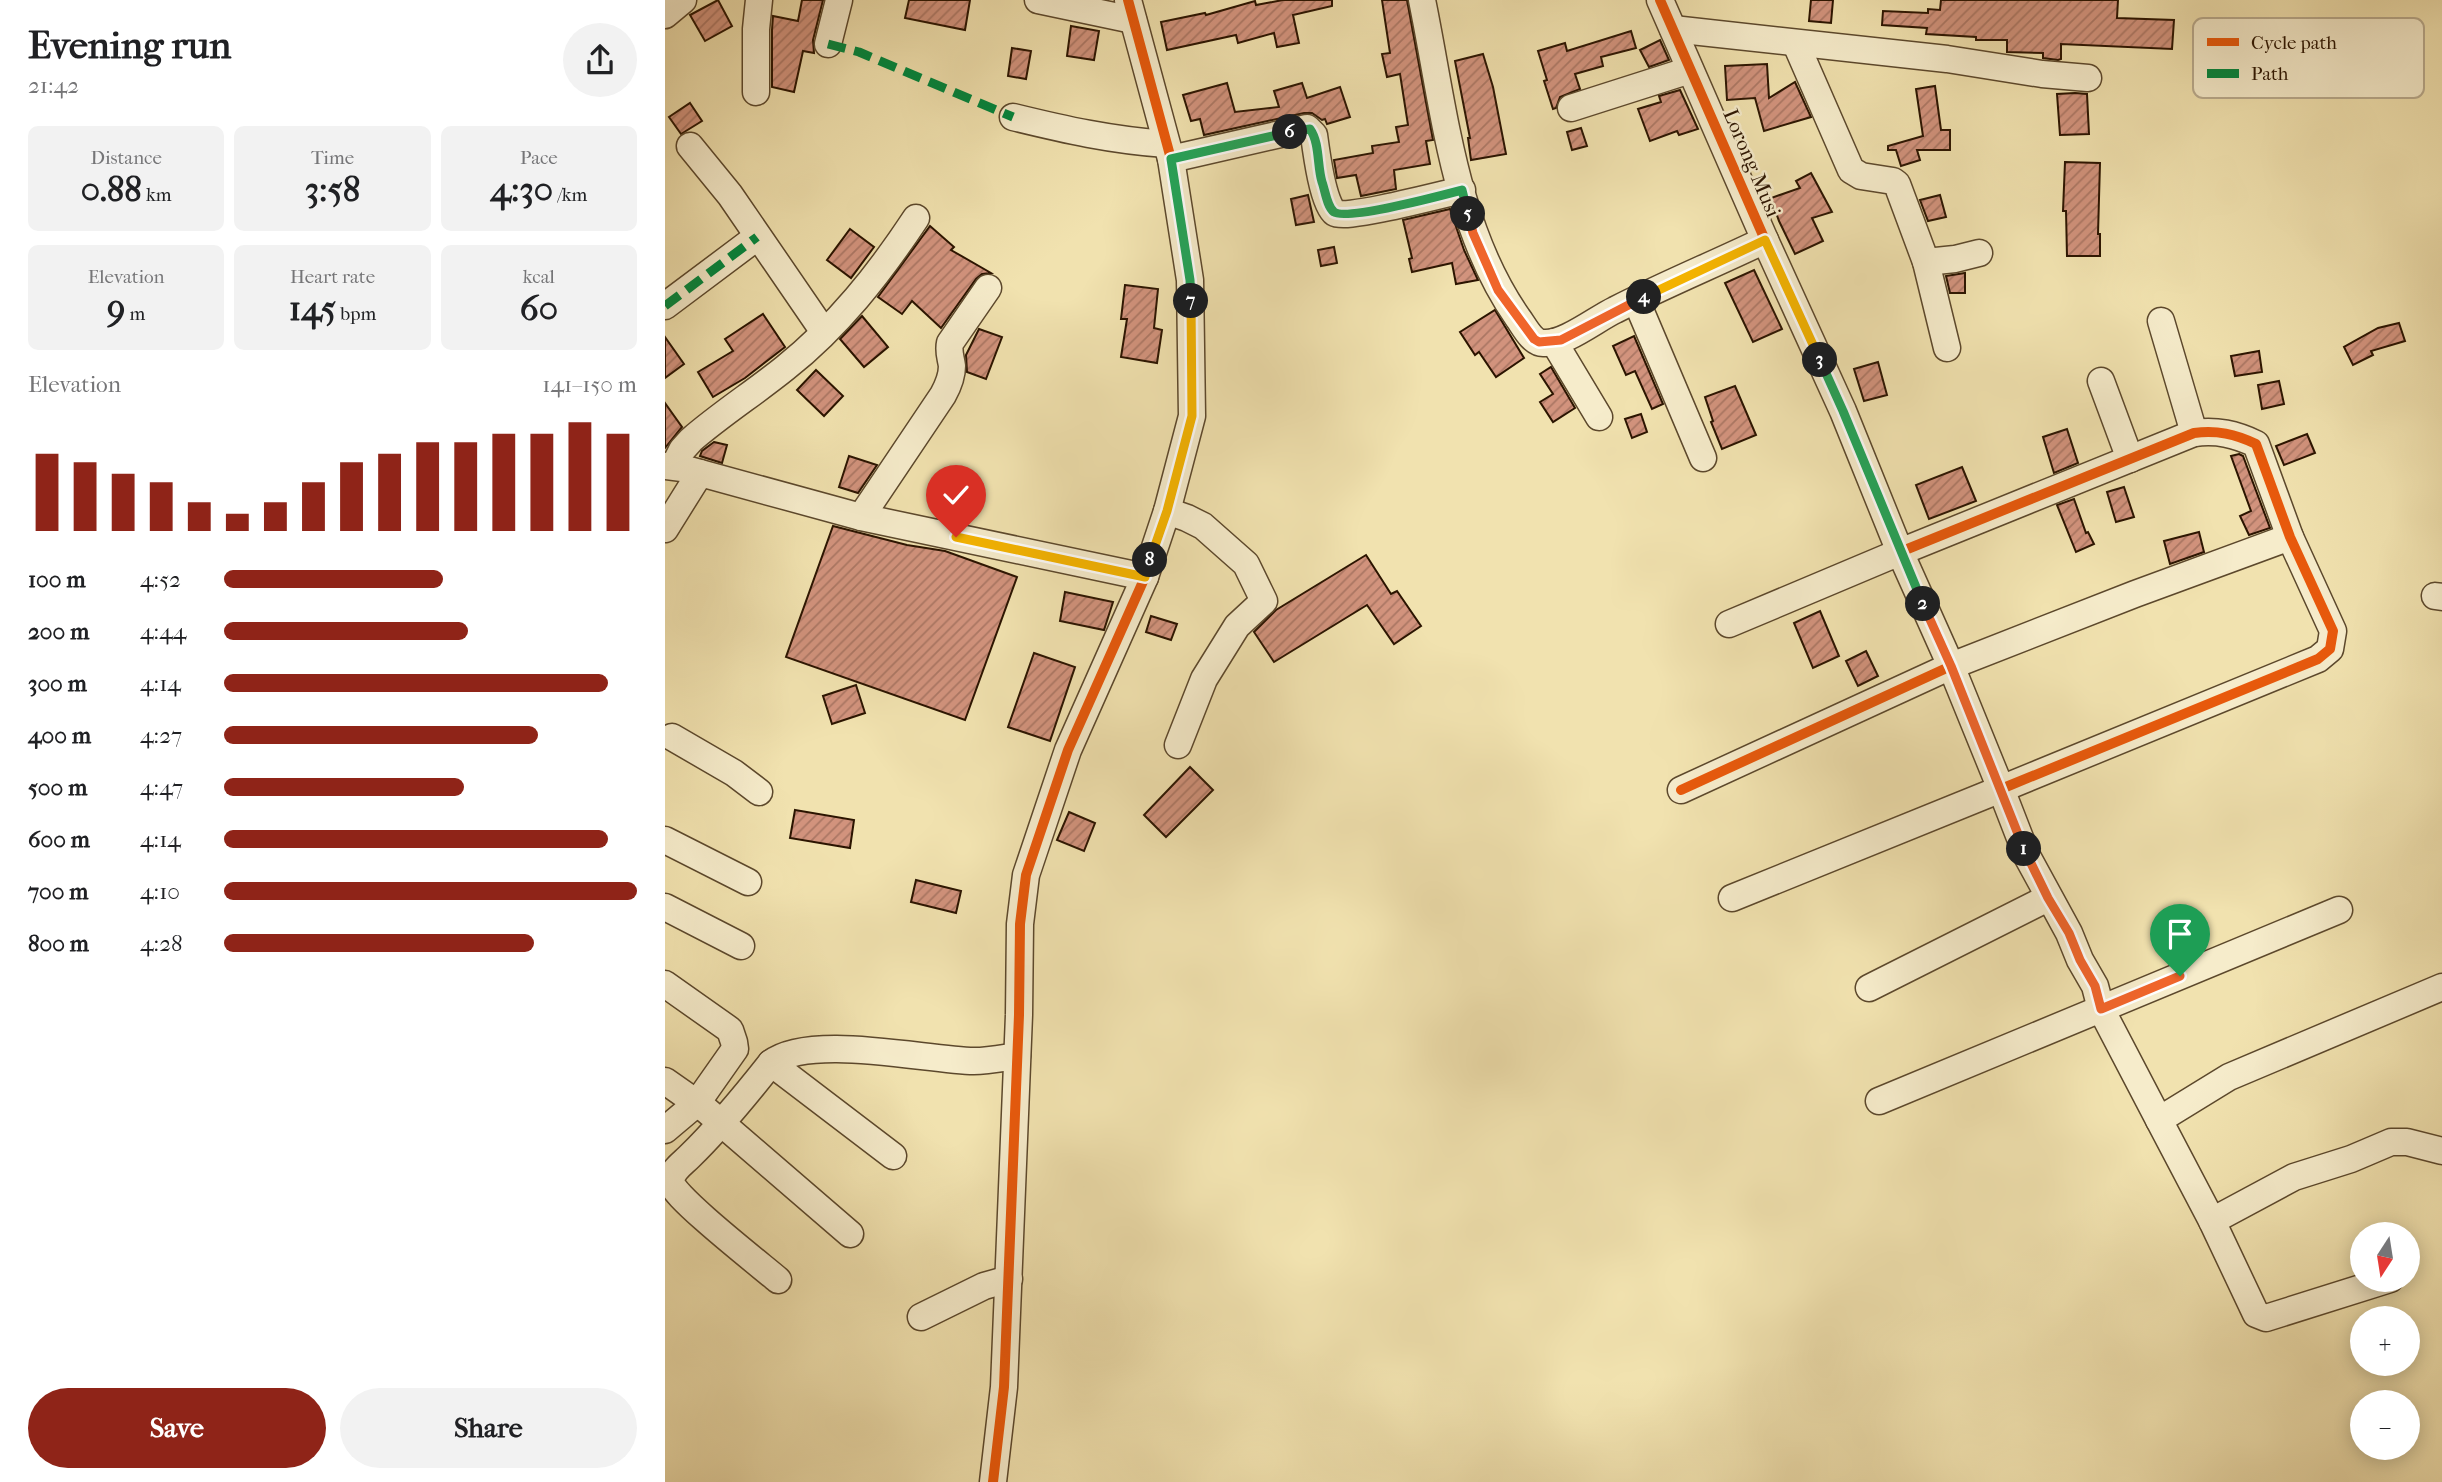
<!DOCTYPE html>
<html lang="en">
<head>
<meta charset="utf-8">
<style>
	:root { --surface:#fff; --page:#f2f2f2; --text:#202124; --muted:#757577; --accent:#8f2418 }
	body { margin:0; font-family:"IM FELL French Canon",serif; background:var(--page); color:var(--text); height:100vh; display:flex; flex-direction:column; font-size:26px; white-space:nowrap }
	* { box-sizing:border-box; margin:0 }
	p { font-size:23px; color:var(--muted) }
	.icon { flex:none; width:38px; height:38px; fill:none; stroke:currentColor; stroke-width:2; stroke-linecap:round; stroke-linejoin:round }
	.map { position:relative; flex:1; overflow:hidden }
	.panel { display:flex; flex-direction:column; background:var(--surface); width:665px }
	.panel>* { flex:none }
	.needle { width:46px; rotate:192deg }
	.fabs { position:absolute; left:1685px; top:1222px; display:grid; gap:14px }
	.fabs a { display:grid; place-items:center; width:70px; height:70px; border-radius:50%; background:var(--surface); box-shadow:0 4px 18px #0003; font-size:35px }
	.pin { position:absolute; display:grid; place-items:center; width:60px; height:60px; color:#fff; margin:-72px -30px; border-radius:50% 50% 50% 0; rotate:-45deg; box-shadow:0 0 7px #0007 }
	.pin .icon { rotate:45deg }
	.km { position:absolute; width:35px; height:35px; margin:-18px; border-radius:50%; background:#222; color:#fff; font-size:19px; line-height:35px; text-align:center }
	.round { display:grid; place-items:center; flex:none; width:74px; height:74px; border-radius:37px; background:var(--page) }
	.headline { display:flex; align-items:center; justify-content:space-between; height:119px; padding:0 28px }
	h1 { font-size:38px; font-weight:700; line-height:52px }
	.metrics { display:grid; grid-template-columns:repeat(3,1fr); gap:10px; height:119px; padding:7px 28px }
	.metrics div { display:grid; align-content:center; border-radius:10px; background:var(--page); text-align:center }
	.metrics b { font-size:35px; font-weight:700 }
	.metrics small { font-size:19px; font-weight:400 }
	.metrics p { font-size:19px }
	.chart { height:196px; padding:14px 28px }
	.chart p { display:flex; justify-content:space-between }
	.chart svg { width:100%; height:126px; margin-top:7px; stroke:var(--accent); stroke-width:6 }
	.button { display:flex; gap:14px; margin-top:auto; padding:14px 28px }
	.button a { flex:1; height:80px; border-radius:42px; background:var(--accent); color:#fff; font-size:28px; font-weight:700; line-height:80px; text-align:center }
	.button a+a { background:var(--page); color:var(--text) }
	ul { padding:0 28px; list-style:none; font-size:23px }
	li { display:grid; grid-template-columns:112px 84px 1fr; align-items:center; height:52px }
	li i { height:18px; border-radius:9px; background:var(--accent) }
	main { display:flex; flex:1; min-height:0 }
	.map>svg:first-child { display:block }
	.building { fill:url(#building-hatch); stroke:#2b1400; stroke-width:2 }
	.lines { fill:none; stroke-linecap:round; stroke-linejoin:round }
	.minor-casing { stroke:#5c482c; stroke-width:29 }
	.minor { stroke:#f6eccb; stroke-width:26 }
	.quiet { stroke:#00873e; stroke-width:9; stroke-dasharray:18 9; stroke-linecap:butt }
	.cycleway-casing { stroke:#f6eccb; stroke-width:15 }
	.cycleway { stroke:#e8590c; stroke-width:10 }
	.split-1-casing { stroke:#fff; stroke-width:14 }
	.split-2-casing { stroke:#fff; stroke-width:14 }
	.split-3-casing { stroke:#fff; stroke-width:14 }
	.split-4-casing { stroke:#fff; stroke-width:14 }
	.split-5-casing { stroke:#fff; stroke-width:14 }
	.split-6-casing { stroke:#fff; stroke-width:14 }
	.split-7-casing { stroke:#fff; stroke-width:14 }
	.split-8-casing { stroke:#fff; stroke-width:14 }
	.split-9-casing { stroke:#fff; stroke-width:14 }
	.split-1 { stroke:#f0652b; stroke-width:9 }
	.split-2 { stroke:#f0652b; stroke-width:9 }
	.split-3 { stroke:#22a559; stroke-width:9 }
	.split-4 { stroke:#f5b400; stroke-width:9 }
	.split-5 { stroke:#f0652b; stroke-width:9 }
	.split-6 { stroke:#22a559; stroke-width:9 }
	.split-7 { stroke:#22a559; stroke-width:9 }
	.split-8 { stroke:#f5b400; stroke-width:9 }
	.split-9 { stroke:#f5b400; stroke-width:9 }
	.labels { text-anchor:middle; stroke-width:5; stroke-linejoin:round; paint-order:stroke }
	.street-label { font-size:21px; fill:#2b1400; stroke:#f6eccb }
	.key { fill:#f6eccb; stroke:#b9ab8e; stroke-width:2 }
	.key-label { font-size:19px; fill:#2b1400 }
</style>
</head>
<body>
<main>
<section class="panel">
<div class="headline"><div><h1>Evening run</h1><p>21:42</p></div><a class="round"><svg class="icon" aria-label="share" viewBox="0 0 24 24"><path d="M12 15V3M7 8l5-5 5 5M5 13v7h14v-7"/></svg></a></div>
<div class="metrics">
<div><p>Distance</p><b>0.88<small> km</small></b></div>
<div><p>Time</p><b>3:58</b></div>
<div><p>Pace</p><b>4:30<small> /km</small></b></div>
</div>
<div class="metrics">
<div><p>Elevation</p><b>9<small> m</small></b></div>
<div><p>Heart rate</p><b>145<small> bpm</small></b></div>
<div><p>kcal</p><b>60</b></div>
</div>
<div class="chart"><p><span>Elevation</span>141–150 m</p>
<svg viewBox="0 0 160 44" preserveAspectRatio="none"><path d="M5 44V17M15 44V20M25 44V24M35 44V27M45 44V34M55 44V38M65 44V34M75 44V27M85 44V20M95 44V17M105 44V13M115 44V13M125 44V10M135 44V10M145 44V6M155 44V10"/></svg>
</div>
<ul>
<li><b>100 m</b>4:52<i style="width:53%"></i></li>
<li><b>200 m</b>4:44<i style="width:59%"></i></li>
<li><b>300 m</b>4:14<i style="width:93%"></i></li>
<li><b>400 m</b>4:27<i style="width:76%"></i></li>
<li><b>500 m</b>4:47<i style="width:58%"></i></li>
<li><b>600 m</b>4:14<i style="width:93%"></i></li>
<li><b>700 m</b>4:10<i style="width:100%"></i></li>
<li><b>800 m</b>4:28<i style="width:75%"></i></li>
</ul>
<div class="button"><a>Save</a><a>Share</a></div>
</section>
<div class="map">
<svg width="1777" height="1482" viewBox="0 0 1777 1482">
	<defs>
		<pattern id="building-hatch" width="6" height="6" patternUnits="userSpaceOnUse" patternTransform="scale(1.75)"><rect width="6" height="6" fill="#d2937d"/><path d="M-1 1l2-2M0 6l6-6M5 7l2-2" fill="none" stroke="#ab7764"/></pattern>
	</defs>
	<rect width="100%" height="100%" fill="#f1e2af"/>
	<filter id="stains"><feTurbulence type="fractalNoise" baseFrequency=".00286" numOctaves="4"/><feColorMatrix values="0 0 0 0 .2 0 0 0 0 .09 0 0 0 0 .02 0 0 0 .5 -.17"/></filter>
	<radialGradient id="worn" r=".72"><stop offset=".6" stop-color="#630" stop-opacity="0"/><stop offset="1" stop-color="#630" stop-opacity=".3"/></radialGradient>
	<g class="building">
		<polygon points="53,0 67,26 40,41 25,15"/>
		<polygon points="137,0 158,0 148,40 149,53 138,51 129,92 107,87 107,30 108,16 133,21"/>
		<polygon points="244,0 305,0 300,30 240,18"/>
		<polygon points="618,0 667,0 667,6 628,15 634,43 612,47 609,33 573,43 571,35 502,50 496,22 540,13 541,15 590,1 591,5"/>
		<polygon points="717,0 742,0 768,140 761,141 765,164 729,170 731,189 696,196 691,175 672,178 669,160 708,153 707,146 734,142 731,127 743,125 735,74 722,77 717,54 725,53"/>
		<polygon points="1146,0 1168,0 1166,23 1144,21"/>
		<polygon points="1276,0 1453,0 1452,18 1509,20 1507,49 1396,44 1396,59 1393,60 1378,58 1378,53 1342,52 1342,40 1311,40 1311,37 1261,34 1262,28 1217,25 1218,11 1263,13 1263,9 1275,10"/>
		<polygon points="406,26 434,31 429,60 402,56"/>
		<polygon points="966,31 971,48 936,57 938,66 910,74 915,89 895,97 891,108 888,109 879,81 882,80 873,51 900,43 902,51"/>
		<polygon points="995,40 1004,60 984,67 975,50"/>
		<polygon points="347,48 366,51 361,79 343,76"/>
		<polygon points="818,54 828,87 841,154 806,160 803,138 805,138 790,61"/>
		<polygon points="1102,64 1104,98 1130,82 1146,117 1099,131 1090,98 1062,100 1060,66"/>
		<polygon points="562,83 570,112 614,107 609,91 637,83 642,98 675,87 685,117 662,124 660,119 657,120 647,113 639,113 539,135 535,119 526,121 518,95"/>
		<polygon points="1270,86 1276,130 1285,130 1285,150 1252,150 1255,160 1236,166 1231,150 1223,150 1223,146 1258,136 1251,89"/>
		<polygon points="1015,90 1033,129 1014,135 1012,131 985,141 973,109 996,102 994,96"/>
		<polygon points="1410,93 1422,94 1424,134 1395,135 1392,94"/>
		<polygon points="25,103 37,121 16,134 4,117"/>
		<polygon points="916,128 922,146 907,150 902,132"/>
		<polygon points="1400,162 1435,163 1433,234 1435,234 1435,256 1402,256 1401,211 1398,211"/>
		<polygon points="1146,173 1167,212 1147,218 1158,241 1130,254 1114,221 1106,198 1135,188 1131,181"/>
		<polygon points="643,195 649,222 631,225 626,199"/>
		<polygon points="1275,195 1281,217 1263,221 1255,200"/>
		<polygon points="785,209 799,250 813,280 791,284 787,263 747,272 744,259 747,258 738,220"/>
		<polygon points="265,226 289,247 286,250 326,273 317,274 311,279 276,328 247,301 237,314 213,297"/>
		<polygon points="185,229 209,247 186,278 162,260"/>
		<polygon points="669,247 672,263 656,266 653,250"/>
		<polygon points="1089,270 1117,329 1088,342 1060,283"/>
		<polygon points="1300,273 1300,293 1285,293 1281,276"/>
		<polygon points="460,285 493,289 489,328 497,330 492,363 456,357 462,319 456,319"/>
		<polygon points="830,310 859,358 831,377 814,352 810,355 795,332"/>
		<polygon points="98,314 120,347 80,378 48,397 33,372 68,351 60,339"/>
		<polygon points="197,316 223,347 199,367 175,339"/>
		<polygon points="1734,323 1740,341 1706,351 1708,355 1688,365 1679,347 1713,328"/>
		<polygon points="314,329 337,337 321,379 302,372 301,355"/>
		<polygon points="969,336 998,404 987,409 970,371 961,375 948,346"/>
		<polygon points="0,337 19,364 0,378"/>
		<polygon points="1594,351 1597,372 1570,376 1566,356"/>
		<polygon points="1213,362 1222,395 1199,401 1189,369"/>
		<polygon points="886,367 910,408 888,422 875,402 888,394 875,374"/>
		<polygon points="151,370 178,396 159,416 132,390"/>
		<polygon points="1614,381 1619,404 1597,409 1593,385"/>
		<polygon points="1070,386 1091,435 1057,449 1046,422 1048,421 1040,397"/>
		<polygon points="0,403 17,427 0,448"/>
		<polygon points="976,414 982,432 967,438 960,419"/>
		<polygon points="1402,429 1413,463 1389,473 1378,437"/>
		<polygon points="1642,434 1650,453 1619,465 1611,446"/>
		<polygon points="49,442 62,445 57,463 35,456 37,451"/>
		<polygon points="1574,454 1578,456 1605,528 1584,535 1575,516 1586,511 1566,456"/>
		<polygon points="184,456 212,465 193,493 174,487"/>
		<polygon points="1297,467 1311,501 1264,519 1251,485"/>
		<polygon points="1459,487 1469,517 1451,522 1442,492"/>
		<polygon points="1409,499 1421,533 1423,532 1429,544 1411,552 1392,505"/>
		<polygon points="168,526 242,545 280,551 352,577 300,720 121,657"/>
		<polygon points="1534,532 1539,552 1505,564 1499,541"/>
		<polygon points="701,555 726,594 732,591 756,626 729,644 702,605 609,662 589,632 611,610"/>
		<polygon points="400,592 448,602 439,630 395,621"/>
		<polygon points="1155,611 1174,656 1148,668 1129,623"/>
		<polygon points="486,616 512,624 506,640 481,632"/>
		<polygon points="1201,651 1213,676 1193,686 1181,661"/>
		<polygon points="369,653 410,667 385,741 343,727"/>
		<polygon points="191,685 200,713 167,724 158,696"/>
		<polygon points="525,767 548,790 501,837 479,815"/>
		<polygon points="130,810 189,820 185,848 125,838"/>
		<polygon points="404,812 430,823 419,851 392,840"/>
		<polygon points="251,880 296,891 291,913 246,902"/>
	</g>
	<g class="lines">
		<g class="minor-casing">
			<g id="minor">
				<polyline points="373,0 468,20"/>
				<path d="M757,0C779,107 789,227 853,318C859,326 867,343 878,343C899,345 931,319 950,310C999,285 1050,264 1100,240"/>
				<path d="M995,0L1100,240L1178,411L1235,552L1529,433C1552,430 1570,434 1591,444L1625,537L1668,631L1665,649L1653,659L1336,789L1286,666L1016,790"/>
				<polyline points="0,15 18,0"/>
				<polyline points="1008,29 1282,59 1377,74 1423,78"/>
				<polyline points="163,44 174,0"/>
				<polyline points="1131,44 1186,170 1196,176 1228,181 1232,184 1261,262 1282,348"/>
				<polyline points="91,92 91,29 94,0"/>
				<polyline points="906,108 1025,70"/>
				<path d="M348,117C401,130 446,140 501,144"/>
				<polyline points="25,146 65,195 159,332"/>
				<path d="M506,159L642,128L649,135C651,150 658,205 670,213C681,220 779,194 797,190"/>
				<polyline points="1261,262 1290,259 1314,253"/>
				<polyline points="971,300 1038,458"/>
				<polyline points="0,306 92,237"/>
				<polyline points="1496,321 1529,433"/>
				<polyline points="889,342 934,417"/>
				<polyline points="1436,381 1465,459"/>
				<polyline points="0,466 17,468 196,517 480,577"/>
				<path d="M9,466L17,450L26,440C56,414 89,393 120,368C173,326 214,274 251,218"/>
				<polyline points="502,511 522,518 538,526 581,564 599,601 572,626 539,679 513,745"/>
				<path d="M196,517L278,395C283,386 287,377 287,366C286,358 283,352 285,343L323,288"/>
				<polyline points="0,529 35,473"/>
				<polyline points="1770,596 1777,597"/>
				<polyline points="1064,624 1235,552 1286,666 1470,594 1625,537"/>
				<polyline points="7,737 69,773 94,792"/>
				<polyline points="0,840 83,882"/>
				<polyline points="1067,898 1336,789 1362,856 1404,933 1415,960 1430,986 1436,1009 1494,1120 1564,1077 1777,987"/>
				<polyline points="0,907 76,946"/>
				<polyline points="0,984 65,1030 69,1042 70,1049 32,1103 0,1130"/>
				<polyline points="1204,988 1383,898"/>
				<polyline points="106,1063 228,1156"/>
				<polyline points="0,1081 40,1109 185,1234"/>
				<polyline points="1214,1101 1674,910"/>
				<polyline points="1494,1120 1547,1221 1591,1314 1601,1318 1725,1279"/>
				<polyline points="1547,1221 1629,1177 1686,1159 1726,1142 1742,1142 1777,1151"/>
				<path d="M113,1280C98,1267 7,1196 6,1182C6,1171 17,1164 24,1157C54,1128 80,1096 106,1063C145,1033 260,1060 309,1061C323,1061 338,1058 352,1056"/>
				<polyline points="256,1317 319,1286 344,1279"/>
				<polyline points="328,1482 339,1387 354,1015 355,924 361,875 403,750 480,577 502,511 527,416 525,280 506,159 463,0"/>
			</g>
		</g>
		<use href="#minor" class="minor"/>
		<g class="quiet">
			<polyline points="163,44 194,52 348,117"/>
			<path d="M506,159L642,128L649,135C651,150 658,205 670,213C681,220 779,194 797,190"/>
			<polyline points="0,306 92,237"/>
		</g>
		<g class="cycleway-casing">
			<g id="cycleway">
				<path d="M995,0L1100,240L1178,411L1235,552L1529,433C1552,430 1570,434 1591,444L1625,537L1668,631L1665,649L1653,659L1336,789L1286,666L1016,790"/>
				<polyline points="328,1482 339,1387 354,1015 355,924 361,875 403,750 480,577 502,511 527,416 525,280 506,159 463,0"/>
			</g>
		</g>
		<use href="#cycleway" class="cycleway"/>
	</g>
	<g class="lines">
		<g class="split-1-casing">
			<polyline id="split-1" points="1359,849 1383,898 1404,933 1415,960 1430,986 1436,1009 1515,976"/>
		</g>
		<g class="split-2-casing">
			<polyline id="split-2" points="1258,604 1286,666 1359,849"/>
		</g>
		<g class="split-3-casing">
			<polyline id="split-3" points="1155,360 1178,411 1258,604"/>
		</g>
		<g class="split-4-casing">
			<polyline id="split-4" points="979,297 1100,240 1155,360"/>
		</g>
		<g class="split-5-casing">
			<polyline id="split-5" points="803,214 808,233 833,290 869,339 874,342 896,340 979,297"/>
		</g>
		<g class="split-6-casing">
			<path id="split-6" d="M625,132L645,129C655,143 652,166 657,182C660,190 662,207 669,212C681,221 778,195 797,190L803,214"/>
		</g>
		<g class="split-7-casing">
			<polyline id="split-7" points="526,301 525,280 506,159 625,132"/>
		</g>
		<g class="split-8-casing">
			<polyline id="split-8" points="485,560 502,511 527,416 526,301"/>
		</g>
		<g class="split-9-casing">
			<polyline id="split-9" points="291,537 480,577 485,560"/>
		</g>
		<use href="#split-1" class="split-1"/>
		<use href="#split-2" class="split-2"/>
		<use href="#split-3" class="split-3"/>
		<use href="#split-4" class="split-4"/>
		<use href="#split-5" class="split-5"/>
		<use href="#split-6" class="split-6"/>
		<use href="#split-7" class="split-7"/>
		<use href="#split-8" class="split-8"/>
		<use href="#split-9" class="split-9"/>
	</g>
	<g class="labels">
		<g class="street-label">
			<text transform="translate(1087 163) rotate(67)" y="7">Lorong Musi</text>
		</g>
	</g>
	<rect x="1528" y="18" width="231" height="80" rx="10" class="key"/>
	<rect x="1542" y="38" width="32" height="8" fill="#e8590c"/>
	<rect x="1542" y="69" width="32" height="9" fill="#00873e"/>
	<g class="key-label">
		<text x="1586" y="49">Cycle path</text>
		<text x="1586" y="80">Path</text>
	</g>
	<rect width="100%" height="100%" filter="url(#stains)"/>
	<rect width="100%" height="100%" fill="url(#worn)"/>
</svg>
<div class="fabs">
<a><svg class="needle" viewBox="-14 -14 28 28"><path d="M0-13l5 13h-10z" fill="#e53935"/><path d="M0 13l5-13h-10z" fill="#757577"/></svg></a>
<a>+</a>
<a>−</a>
</div>
<div class="pin" style="left:1515px;top:976px;background:#1e9e55"><svg class="icon" aria-label="arrive" viewBox="0 0 24 24"><path d="M6 21V4h12l-3 4 3 4H6"/></svg></div>
<div class="pin" style="left:291px;top:537px;background:#d93025"><svg class="icon" aria-label="check" viewBox="0 0 24 24"><path d="M5 12l5 5 9-10"/></svg></div>
<b class="km" style="left:1359px;top:849px">1</b>
<b class="km" style="left:1258px;top:604px">2</b>
<b class="km" style="left:1155px;top:360px">3</b>
<b class="km" style="left:979px;top:297px">4</b>
<b class="km" style="left:803px;top:214px">5</b>
<b class="km" style="left:625px;top:132px">6</b>
<b class="km" style="left:526px;top:301px">7</b>
<b class="km" style="left:485px;top:560px">8</b>
</div>
</main>
</body>
</html>
